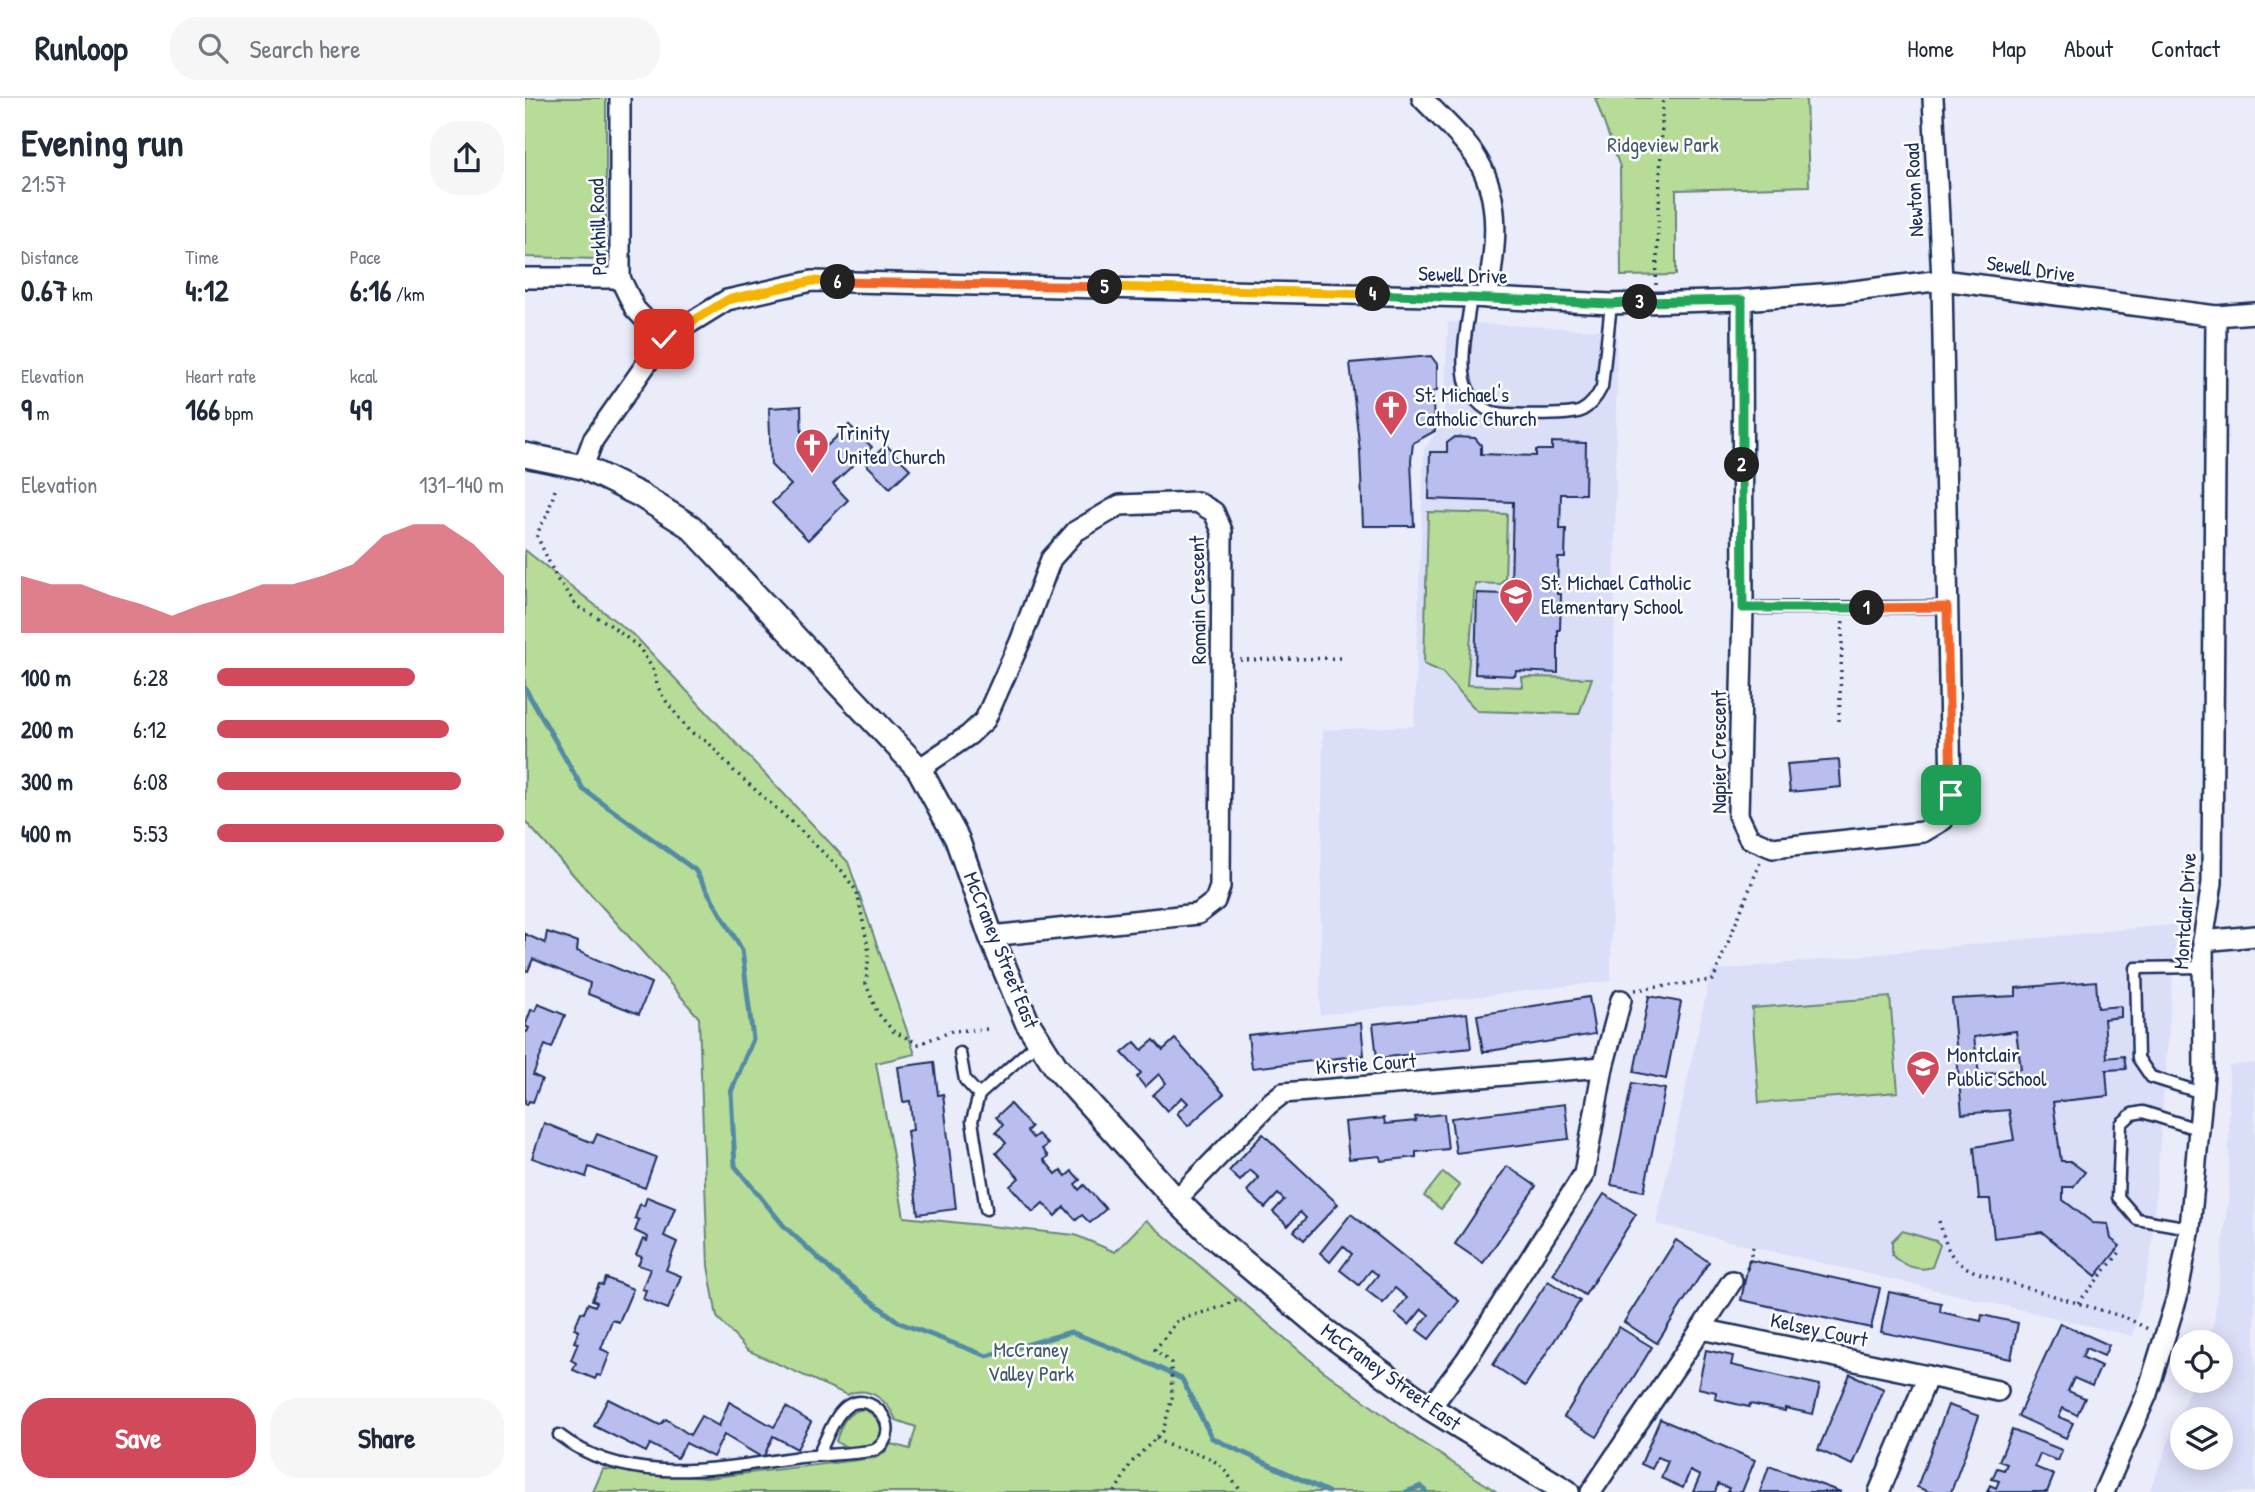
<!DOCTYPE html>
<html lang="en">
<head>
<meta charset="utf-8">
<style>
	:root { --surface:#fff; --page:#f6f6f7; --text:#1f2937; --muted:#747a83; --line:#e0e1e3; --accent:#d1495b }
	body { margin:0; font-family:"Patrick Hand",sans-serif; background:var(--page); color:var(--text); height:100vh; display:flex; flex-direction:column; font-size:26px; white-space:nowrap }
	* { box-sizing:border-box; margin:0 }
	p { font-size:23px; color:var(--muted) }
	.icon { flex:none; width:38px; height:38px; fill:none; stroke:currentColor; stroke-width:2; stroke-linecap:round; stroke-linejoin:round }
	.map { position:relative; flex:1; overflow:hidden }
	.drawer { display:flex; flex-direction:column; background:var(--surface); width:525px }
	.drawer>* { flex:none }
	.buttons { position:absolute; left:1645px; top:1232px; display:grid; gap:14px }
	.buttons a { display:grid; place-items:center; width:63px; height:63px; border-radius:50%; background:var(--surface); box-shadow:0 4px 18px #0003; font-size:35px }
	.pin { position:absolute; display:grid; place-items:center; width:60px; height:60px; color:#fff; margin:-30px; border-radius:14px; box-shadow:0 4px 10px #0006 }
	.km { position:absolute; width:35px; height:35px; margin:-18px; border-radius:50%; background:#222; color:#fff; font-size:19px; line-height:35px; text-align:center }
	.round { display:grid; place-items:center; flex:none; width:74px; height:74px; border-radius:28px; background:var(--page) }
	.head { display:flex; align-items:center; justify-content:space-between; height:119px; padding:0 21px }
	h1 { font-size:38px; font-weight:700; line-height:52px }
	.metrics { display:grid; grid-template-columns:repeat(3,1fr); gap:10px; height:119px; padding:7px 21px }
	.metrics div { display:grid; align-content:center }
	.metrics b { font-size:30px; font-weight:700 }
	.metrics small { font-size:19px; font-weight:400 }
	.metrics p { font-size:19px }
	.chart { height:196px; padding:14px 21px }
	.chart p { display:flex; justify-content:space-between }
	.chart svg { width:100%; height:126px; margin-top:7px; fill:var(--accent); opacity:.7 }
	.action { display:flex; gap:14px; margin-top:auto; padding:14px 21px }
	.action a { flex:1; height:80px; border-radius:28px; background:var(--accent); color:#fff; font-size:28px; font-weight:700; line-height:80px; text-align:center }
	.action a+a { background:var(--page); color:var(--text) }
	ul { padding:0 21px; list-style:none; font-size:23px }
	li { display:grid; grid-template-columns:112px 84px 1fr; align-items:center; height:52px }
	li i { height:18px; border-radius:9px; background:var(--accent) }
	header { display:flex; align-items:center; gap:42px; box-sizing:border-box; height:98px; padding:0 35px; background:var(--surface); border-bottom:2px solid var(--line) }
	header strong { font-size:33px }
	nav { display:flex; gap:38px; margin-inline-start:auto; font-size:24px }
	.search { width:490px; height:63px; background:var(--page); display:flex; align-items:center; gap:18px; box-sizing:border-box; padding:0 24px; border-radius:28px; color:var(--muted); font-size:26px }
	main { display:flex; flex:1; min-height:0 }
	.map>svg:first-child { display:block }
	.built { fill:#dbdef7; fill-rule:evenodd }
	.green { fill:#b6dc97; stroke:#68867a; stroke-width:2 }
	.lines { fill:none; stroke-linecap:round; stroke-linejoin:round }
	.stream { stroke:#538ba5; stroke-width:5 }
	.building { fill:#b9beef; stroke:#1b2f5e; stroke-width:2; fill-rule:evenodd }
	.service-casing { stroke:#1b2f5e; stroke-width:15 }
	.minor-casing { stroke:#1b2f5e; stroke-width:24 }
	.tertiary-casing { stroke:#1b2f5e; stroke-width:28 }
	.path { stroke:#1b2f5e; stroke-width:3.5; stroke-dasharray:2 5; stroke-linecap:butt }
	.service { stroke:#fff; stroke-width:10 }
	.minor { stroke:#fff; stroke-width:19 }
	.tertiary { stroke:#fff; stroke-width:23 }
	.split-1-casing { stroke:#fff; stroke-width:14 }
	.split-2-casing { stroke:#fff; stroke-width:14 }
	.split-3-casing { stroke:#fff; stroke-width:14 }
	.split-4-casing { stroke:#fff; stroke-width:14 }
	.split-5-casing { stroke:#fff; stroke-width:14 }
	.split-6-casing { stroke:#fff; stroke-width:14 }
	.split-7-casing { stroke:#fff; stroke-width:14 }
	.split-1 { stroke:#f0652b; stroke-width:9 }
	.split-2 { stroke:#22a559; stroke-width:9 }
	.split-3 { stroke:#22a559; stroke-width:9 }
	.split-4 { stroke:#22a559; stroke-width:9 }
	.split-5 { stroke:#f5b400; stroke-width:9 }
	.split-6 { stroke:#f0652b; stroke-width:9 }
	.split-7 { stroke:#f5b400; stroke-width:9 }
	.labels { text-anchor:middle; stroke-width:5; stroke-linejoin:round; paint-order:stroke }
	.park-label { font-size:21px; fill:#425a6c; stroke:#fff }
	.street-label { font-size:21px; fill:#1b2f5e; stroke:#fff }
	.poi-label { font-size:21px; fill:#1b2f5e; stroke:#fff; text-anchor:start }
</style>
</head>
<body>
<header>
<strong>Runloop</strong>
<div class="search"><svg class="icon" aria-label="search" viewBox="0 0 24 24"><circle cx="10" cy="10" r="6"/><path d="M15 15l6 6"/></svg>Search here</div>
<nav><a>Home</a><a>Map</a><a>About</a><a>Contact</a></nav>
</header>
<main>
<section class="drawer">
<div class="head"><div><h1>Evening run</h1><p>21:57</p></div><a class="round"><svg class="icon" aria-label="share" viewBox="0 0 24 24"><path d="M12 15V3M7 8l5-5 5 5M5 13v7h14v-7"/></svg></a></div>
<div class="metrics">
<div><p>Distance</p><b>0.67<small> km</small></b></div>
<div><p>Time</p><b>4:12</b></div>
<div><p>Pace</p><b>6:16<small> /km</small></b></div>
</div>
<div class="metrics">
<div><p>Elevation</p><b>9<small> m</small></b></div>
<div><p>Heart rate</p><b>166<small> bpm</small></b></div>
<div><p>kcal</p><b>49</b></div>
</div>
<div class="chart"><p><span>Elevation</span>131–140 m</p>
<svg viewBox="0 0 160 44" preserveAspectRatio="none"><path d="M0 44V24L10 27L20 27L30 31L40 34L50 38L60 34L70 31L80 27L90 27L100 24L110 20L120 10L130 6L140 6L150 13L160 24V44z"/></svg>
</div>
<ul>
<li><b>100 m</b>6:28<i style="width:69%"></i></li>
<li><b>200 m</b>6:12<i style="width:81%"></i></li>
<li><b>300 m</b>6:08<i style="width:85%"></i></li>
<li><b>400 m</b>5:53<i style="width:100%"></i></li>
</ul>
<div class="action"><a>Save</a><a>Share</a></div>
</section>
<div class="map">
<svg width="1730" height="1394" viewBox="0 0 1730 1394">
	<rect width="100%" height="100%" fill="#eaecfa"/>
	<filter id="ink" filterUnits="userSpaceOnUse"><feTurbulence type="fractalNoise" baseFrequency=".0143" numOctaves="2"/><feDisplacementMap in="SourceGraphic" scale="14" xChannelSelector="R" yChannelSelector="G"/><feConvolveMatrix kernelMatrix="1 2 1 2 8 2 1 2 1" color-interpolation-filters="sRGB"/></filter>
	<g filter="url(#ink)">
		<g class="built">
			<polygon points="923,224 1092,233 1086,883 795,917 798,632 889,628 899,351 919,323"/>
			<polygon points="1652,826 1626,1156 1608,1238 1131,1126 1186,873"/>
			<path d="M1730,965V1394H1624L1668,1283H1696V1244H1682L1689,1223L1704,1093V968ZM1696,1321V1360H1657V1321Z"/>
		</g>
		<g class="green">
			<polygon points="0,0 81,0 81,157 73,161 0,159"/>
			<polygon points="1070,0 1281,0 1284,88 1151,92 1151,177 1096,178 1095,69"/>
			<polygon points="903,414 982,416 980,480 975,486 950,485 942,587 998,589 997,579 1067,580 1054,616 952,613 917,574 899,566"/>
			<path d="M0,452L112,540L323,764L390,956L351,965L379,1119L550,1137L590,1154L621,1122L796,1271L890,1340L972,1394H68L78,1371L181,1380L350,1360L360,1355L366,1346L385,1351L391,1329L371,1322C363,1303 344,1286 322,1297L222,1252L192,1219L183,1168L174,920L132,870L0,723Z"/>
			<polygon points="1365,899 1373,994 1234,1005 1227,910"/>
			<polygon points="918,1074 935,1088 916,1111 899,1098"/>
			<path d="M1377,1133L1411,1143L1415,1147L1407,1169C1394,1174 1376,1167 1367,1157V1143Z"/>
			<path d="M339,1311C353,1319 362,1328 352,1343C340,1350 321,1353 311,1343C316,1327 321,1313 339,1311Z"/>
		</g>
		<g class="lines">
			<g class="stream">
				<polyline points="0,590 58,691 170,772 217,852 228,941 206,994 210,1068 259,1128 308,1174 375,1225 462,1258 546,1234 608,1258 657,1281 687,1340 803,1394"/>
				<polyline points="881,1394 896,1388 901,1394"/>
			</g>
		</g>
		<g class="building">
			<polygon points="906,258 912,266 912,292 907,295 910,333 888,345 886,363 889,428 838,428 835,353 825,265"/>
			<polygon points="276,308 277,352 287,362 324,327 347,349 308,386 323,402 283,442 247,405 266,387 246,367 244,310"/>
			<polygon points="930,339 950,340 956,347 956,356 1011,358 1011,352 1027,352 1027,344 1061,345 1060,396 1036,396 1035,431 1041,431 1040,460 1033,460 1032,496 1036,496 1035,532 1033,532 1033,575 991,573 990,578 950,576 952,495 979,496 979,487 986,488 988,404 904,401 905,354 922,354 922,345"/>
			<polygon points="361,347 385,371 365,390 341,366"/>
			<polygon points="1314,662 1316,689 1265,694 1262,666"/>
			<polygon points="22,834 53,844 52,853 126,885 114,916 63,896 65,885 8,861 3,873 0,872 0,836 20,845"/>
			<path d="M1571,883L1573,910L1596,908V919L1579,921L1582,960L1599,958L1601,971L1581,972L1583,998L1528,1004L1536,1063H1545L1560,1074L1548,1089H1538V1102L1568,1125L1583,1126L1586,1141L1595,1148L1571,1178L1517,1134L1469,1140L1465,1101H1454L1449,1049L1489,1042L1484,1012L1437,1016L1427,901L1491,898V890ZM1491,933L1496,971L1454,977L1449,939Z"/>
			<polygon points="1124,898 1156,904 1141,981 1109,974"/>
			<polygon points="1064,899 1070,936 958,954 952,917"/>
			<polygon points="13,906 40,917 27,950 20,947 8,977 17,981 8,1004 4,1003 2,1007 0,1006 0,933 2,934 4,930 0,928 6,912 10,913"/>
			<polygon points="942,915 946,950 852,960 848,926"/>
			<polygon points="836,925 839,957 727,970 723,937"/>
			<polygon points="650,941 699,996 663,1028 652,1015 663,1005 657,999 642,1013 628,997 641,985 634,976 620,989 612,979 616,975 597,955 610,944 617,952 629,942 638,952"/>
			<polygon points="409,964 413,997 418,996 431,1111 393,1116 382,1033 388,1032 385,1003 378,1004 373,969"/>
			<polygon points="1107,985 1140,991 1119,1093 1086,1087"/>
			<polygon points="485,1006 506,1029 502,1033 508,1040 513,1036 523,1046 517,1051 523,1058 519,1062 531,1076 536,1072 541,1078 547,1073 555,1082 550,1086 554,1092 559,1087 581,1111 565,1125 557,1117 551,1122 539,1109 530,1118 518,1105 508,1114 485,1088 494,1080 471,1055 481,1045 471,1034 478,1027 471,1019"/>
			<polygon points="1040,1006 1044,1041 931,1055 926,1020"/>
			<polygon points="919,1016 923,1051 891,1054 891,1059 856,1063 855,1058 824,1061 820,1024 859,1020 860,1026 891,1023 890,1019"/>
			<polygon points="19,1025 68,1045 72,1036 131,1059 120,1090 64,1069 61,1079 7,1060"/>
			<polygon points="738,1036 813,1106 779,1142 769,1133 781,1120 775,1114 763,1128 748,1114 759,1102 753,1096 740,1110 722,1093 734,1080 725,1072 715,1083 704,1073"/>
			<polygon points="982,1068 1011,1088 958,1165 930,1146"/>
			<polygon points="1079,1096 1111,1116 1060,1197 1028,1176"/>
			<polygon points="122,1099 150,1110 139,1138 152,1144 141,1172 156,1178 143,1211 118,1201 121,1192 117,1191 125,1171 113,1167 117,1159 111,1157 118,1141 122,1143 123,1139 110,1133 114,1122 110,1120 115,1106 119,1108"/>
			<polygon points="826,1116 934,1203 904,1241 892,1232 904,1217 897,1211 884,1227 870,1215 882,1200 870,1190 858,1205 841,1192 853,1177 846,1172 834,1187 815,1172 827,1156 818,1148 805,1164 795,1155"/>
			<polygon points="1151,1142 1184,1164 1132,1245 1099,1224"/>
			<polygon points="1224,1162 1355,1190 1346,1230 1216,1202"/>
			<polygon points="81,1180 108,1191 94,1224 87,1222 76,1251 85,1255 76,1278 72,1277 70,1281 48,1272 51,1265 46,1262 53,1245 49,1244 54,1233 49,1231 56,1214 59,1215 63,1205 70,1208 72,1204 67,1202 74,1186 78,1187"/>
			<polygon points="1023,1183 1055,1203 1000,1288 968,1267"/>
			<polygon points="1364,1194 1416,1205 1415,1214 1456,1223 1457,1217 1493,1225 1486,1261 1356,1234"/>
			<polygon points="1535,1225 1584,1247 1579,1258 1561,1250 1557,1259 1576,1268 1567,1288 1549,1280 1543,1293 1560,1300 1552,1317 1538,1310 1534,1319 1548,1325 1541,1340 1493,1318"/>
			<polygon points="1094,1229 1127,1249 1072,1339 1039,1319"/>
			<polygon points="1181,1252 1208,1258 1206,1267 1295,1287 1288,1316 1260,1310 1260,1313 1225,1306 1224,1309 1190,1301 1191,1294 1173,1290"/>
			<polygon points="1325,1276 1359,1291 1328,1367 1293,1352"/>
			<polygon points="83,1301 135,1327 141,1321 165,1337 176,1318 194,1328 204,1304 249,1329 261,1309 286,1324 272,1351 248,1338 238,1360 199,1337 188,1359 161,1345 152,1360 125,1346 121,1354 69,1328"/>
			<polygon points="1423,1307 1454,1318 1426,1394 1404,1394 1392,1389"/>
			<polygon points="1135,1321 1230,1362 1217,1394 1202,1394 1204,1390 1193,1386 1190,1394 1168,1394 1175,1378 1165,1373 1158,1390 1136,1380 1143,1363 1132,1359 1127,1371 1116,1366"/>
			<polygon points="1487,1332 1537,1352 1533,1363 1515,1356 1510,1369 1529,1377 1522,1394 1462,1394 1465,1387 1471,1390 1474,1383 1467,1381 1472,1370 1479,1372 1482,1366 1474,1363"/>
			<polygon points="1244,1368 1316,1394 1235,1394"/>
		</g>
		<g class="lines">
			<g class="service-casing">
				<g id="service">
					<path d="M946,199C943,225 931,272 945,295C950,302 957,310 965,313C975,318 1046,318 1056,313C1066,308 1072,299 1077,289L1086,206"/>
					<polyline points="1218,510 1422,509"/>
					<polyline points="435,955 440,982 454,997"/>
					<polyline points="1677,995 1626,979 1613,960 1611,870 1678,869"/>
					<polyline points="461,1111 447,1023 454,997 514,943"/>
					<polyline points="1665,1130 1612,1121 1593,1099 1596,1026 1607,1016 1618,1014 1672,1031"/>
					<path d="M34,1337C104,1391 195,1370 275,1359C300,1356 325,1357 350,1352C382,1331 345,1290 321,1309C308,1319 301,1343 293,1357"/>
				</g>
			</g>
			<g class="minor-casing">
				<g id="minor">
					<polyline points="95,0 95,180 110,211 139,241"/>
					<path d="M897,0C912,16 942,43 952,61C978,102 970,155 962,200"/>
					<polyline points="0,180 95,180"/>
					<polyline points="1217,202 1218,510 1213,717 1224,740 1248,750 1398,734 1418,722 1426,697 1417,182 1408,0"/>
					<polyline points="58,369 68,342 139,241 202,202 287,183 946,199 1086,206 1217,202 1321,194 1417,182 1691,218 1730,215"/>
					<polyline points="394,671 444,637 460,622 495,544 526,461 551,433 595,407 672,404 689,414 697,433 695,789 690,803 673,816 466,838"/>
					<polyline points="1678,843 1730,838"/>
					<polyline points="1078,969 1096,902"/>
					<polyline points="651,1102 744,1006 758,995 1078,969 1059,1076 941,1262 905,1310"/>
					<polyline points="1176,1231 1207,1183"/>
					<polyline points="1403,1278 1473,1293"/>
					<polyline points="1066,1394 1176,1231 1403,1278 1354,1394"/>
					<polyline points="1579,1394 1622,1296 1652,1199 1665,1130 1679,976 1678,843 1687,785 1691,218"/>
				</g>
			</g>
			<g class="tertiary-casing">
				<polyline id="tertiary" points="0,357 58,369 115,397 166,429 394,671 432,741 466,838 502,924 531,969 651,1102 689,1139 799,1232 905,1310 1042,1394"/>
			</g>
			<g class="path">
				<polyline points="1131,187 1138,0"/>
				<polyline points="30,392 22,418 16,426 12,438 32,481 53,509 81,524 114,549 129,573 132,587 138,599 164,633 183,644 209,673 268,725 317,773 332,794 344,854 341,886 352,914 368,933 394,946 427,933 464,931"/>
				<polyline points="715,562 817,560"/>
				<polyline points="1314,623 1318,520"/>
				<polyline points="1110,892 1188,882 1235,765"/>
				<path d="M1414,1123C1423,1152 1423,1163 1453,1175L1602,1220L1623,1231"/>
				<polyline points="1222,1171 1229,1146"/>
				<polyline points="1553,1205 1596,1153"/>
				<path d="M631,1340C646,1352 665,1351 682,1359C698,1366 706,1382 717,1394"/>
				<polyline points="590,1394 606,1365 638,1333 647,1300 646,1265 630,1252 653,1222 699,1208 715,1200"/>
			</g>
			<use href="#service" class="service"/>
			<use href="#minor" class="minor"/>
			<use href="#tertiary" class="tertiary"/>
		</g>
	</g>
	<g class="lines" filter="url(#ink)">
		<g class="split-1-casing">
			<polyline id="split-1" points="1342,510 1422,509 1426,697"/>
		</g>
		<g class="split-2-casing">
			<polyline id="split-2" points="1217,367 1218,510 1342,510"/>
		</g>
		<g class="split-3-casing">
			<polyline id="split-3" points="1115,204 1217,202 1217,367"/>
		</g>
		<g class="split-4-casing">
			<polyline id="split-4" points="848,196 1086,206 1115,204"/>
		</g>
		<g class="split-5-casing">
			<polyline id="split-5" points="580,189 848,196"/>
		</g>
		<g class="split-6-casing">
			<polyline id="split-6" points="313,184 580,189"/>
		</g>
		<g class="split-7-casing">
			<polyline id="split-7" points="139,241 202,202 287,183 313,184"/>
		</g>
		<use href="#split-1" class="split-1"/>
		<use href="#split-2" class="split-2"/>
		<use href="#split-3" class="split-3"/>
		<use href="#split-4" class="split-4"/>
		<use href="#split-5" class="split-5"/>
		<use href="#split-6" class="split-6"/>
		<use href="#split-7" class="split-7"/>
	</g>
	<defs>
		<g id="church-pin" transform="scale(1.75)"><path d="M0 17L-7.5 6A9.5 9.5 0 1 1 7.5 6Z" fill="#d1495b" stroke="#fff"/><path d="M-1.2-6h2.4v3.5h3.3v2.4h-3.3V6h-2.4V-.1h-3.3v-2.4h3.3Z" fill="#fff"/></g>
		<g id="school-pin" transform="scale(1.75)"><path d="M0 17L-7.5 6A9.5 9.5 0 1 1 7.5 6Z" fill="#d1495b" stroke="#fff"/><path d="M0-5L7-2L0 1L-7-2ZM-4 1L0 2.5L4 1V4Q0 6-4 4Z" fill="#fff"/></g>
	</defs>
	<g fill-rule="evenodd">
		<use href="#church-pin" x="866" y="309"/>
		<use href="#church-pin" x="287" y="347"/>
		<use href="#school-pin" x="991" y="497"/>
		<use href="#school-pin" x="1398" y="969"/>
	</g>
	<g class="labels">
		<g class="park-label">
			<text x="1138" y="54">Ridgeview Park</text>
			<text x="506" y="1259">McCraney<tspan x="506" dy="24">Valley Park</tspan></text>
		</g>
		<g class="street-label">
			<text transform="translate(1389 92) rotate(-93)" y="7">Newton Road</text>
			<text transform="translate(73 129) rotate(-92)" y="7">Parkhill Road</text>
			<text transform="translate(1506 171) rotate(8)" y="7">Sewell Drive</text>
			<text transform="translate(938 177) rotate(2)" y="7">Sewell Drive</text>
			<text transform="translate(673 502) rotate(-91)" y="7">Romain Crescent</text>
			<text transform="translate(1194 654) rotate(-90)" y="7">Napier Crescent</text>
			<text transform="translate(1660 813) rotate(-86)" y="7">Montclair Drive</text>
			<text transform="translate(476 852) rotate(68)" y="7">McCraney Street East</text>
			<text transform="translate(841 966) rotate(-4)" y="7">Kirstie Court</text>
			<text transform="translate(1294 1232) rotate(12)" y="7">Kelsey Court</text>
			<text transform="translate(866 1279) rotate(36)" y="7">McCraney Street East</text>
		</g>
		<g class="poi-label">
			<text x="890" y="304">St. Michael's<tspan x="890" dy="24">Catholic Church</tspan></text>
			<text x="312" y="342">Trinity<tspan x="312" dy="24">United Church</tspan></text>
			<text x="1016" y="492">St. Michael Catholic<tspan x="1016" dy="24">Elementary School</tspan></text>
			<text x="1422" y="964">Montclair<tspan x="1422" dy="24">Public School</tspan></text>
		</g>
	</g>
</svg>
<div class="buttons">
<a><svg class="icon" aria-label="locate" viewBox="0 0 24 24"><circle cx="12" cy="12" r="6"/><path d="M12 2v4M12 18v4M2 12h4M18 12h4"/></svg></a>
<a><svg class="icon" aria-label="layers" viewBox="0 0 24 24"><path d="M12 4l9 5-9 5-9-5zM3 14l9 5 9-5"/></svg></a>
</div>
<div class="pin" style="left:1426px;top:697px;background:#1e9e55"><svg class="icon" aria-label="arrive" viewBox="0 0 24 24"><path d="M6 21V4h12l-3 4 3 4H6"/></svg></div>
<div class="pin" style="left:139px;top:241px;background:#d93025"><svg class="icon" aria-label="check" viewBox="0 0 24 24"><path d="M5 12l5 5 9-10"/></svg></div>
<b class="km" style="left:1342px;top:510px">1</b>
<b class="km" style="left:1217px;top:367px">2</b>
<b class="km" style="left:1115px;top:204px">3</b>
<b class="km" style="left:848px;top:196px">4</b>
<b class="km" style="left:580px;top:189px">5</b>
<b class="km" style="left:313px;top:184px">6</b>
</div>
</main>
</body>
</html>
